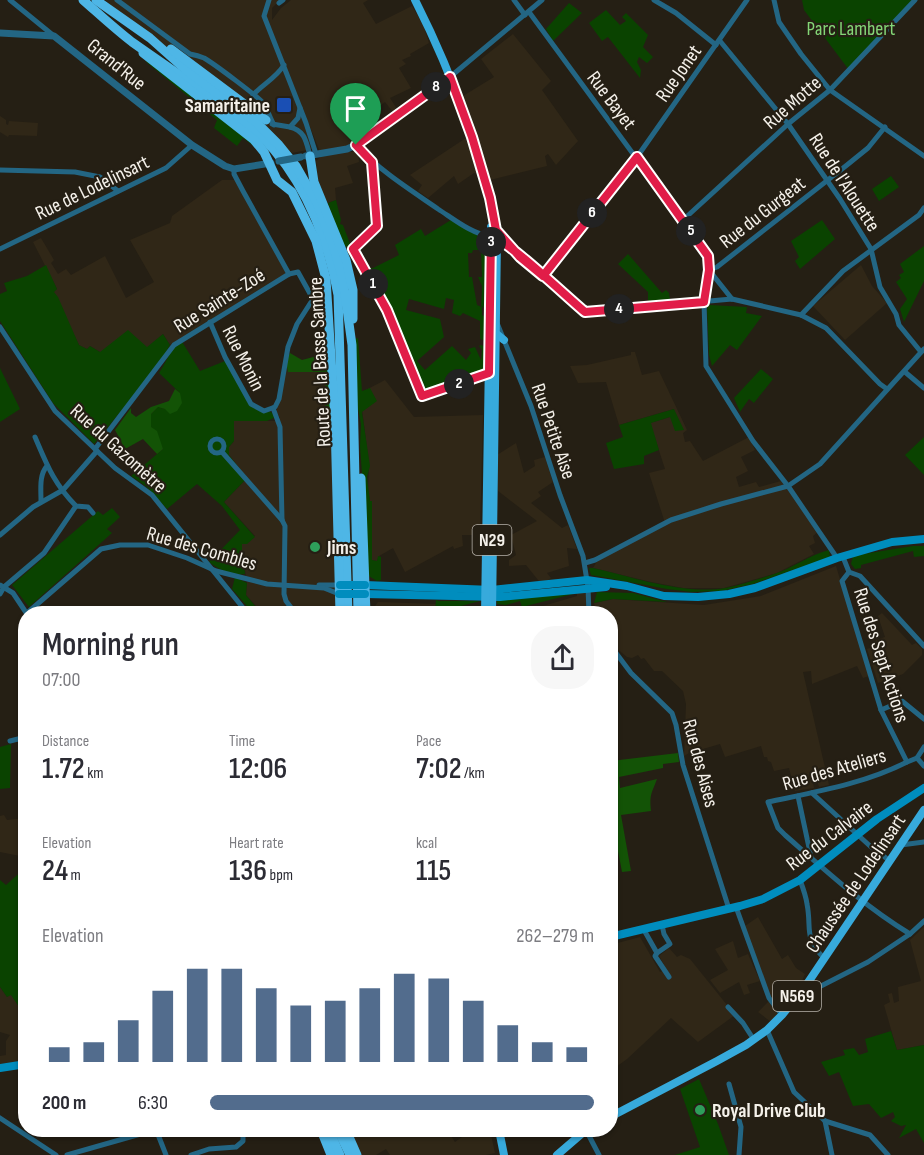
<!DOCTYPE html>
<html lang="en">
<head>
<meta charset="utf-8">
<style>
	:root { --surface:#fff; --page:#f7f7f7; --text:#2b2b33; --muted:#7c7c81; --accent:#526c8d }
	body { margin:0; font-family:"Sofia Sans Condensed",sans-serif; background:var(--page); color:var(--text); height:100vh; display:flex; flex-direction:column; font-size:22px; white-space:nowrap }
	* { box-sizing:border-box; margin:0 }
	p { font-size:20px; color:var(--muted) }
	.icon { flex:none; width:33px; height:33px; fill:none; stroke:currentColor; stroke-width:2; stroke-linecap:round; stroke-linejoin:round }
	.map { position:relative; flex:1; overflow:hidden }
	.panel { position:absolute; left:18px; top:606px; width:600px; height:531px; display:flex; flex-direction:column; background:var(--surface); border-radius:24px; box-shadow:0 2px 4px #0004 }
	.panel>* { flex:none }
	.pin { position:absolute; display:grid; place-items:center; width:51px; height:51px; color:#fff; margin:-62px -26px; border-radius:50% 50% 50% 0; rotate:-45deg; box-shadow:0 0 6px #0007 }
	.pin .icon { rotate:45deg }
	.km { position:absolute; width:30px; height:30px; margin:-15px; border-radius:50%; background:#222; color:#fff; font-size:16px; line-height:30px; text-align:center }
	.round { display:grid; place-items:center; flex:none; width:63px; height:63px; border-radius:24px; background:var(--page) }
	.overview { display:flex; align-items:center; justify-content:space-between; height:102px; padding:0 24px }
	h1 { font-size:33px; font-weight:600; line-height:45px }
	.stats { display:grid; grid-template-columns:repeat(3,1fr); gap:9px; height:102px; padding:6px 24px }
	.stats div { display:grid; align-content:center }
	.stats b { font-size:30px; font-weight:600 }
	.stats small { font-size:16px; font-weight:400 }
	.stats p { font-size:16px }
	.chart { height:168px; padding:12px 24px }
	.chart p { display:flex; justify-content:space-between }
	.chart svg { width:100%; height:108px; margin-top:6px; stroke:var(--accent); stroke-width:6 }
	ul { padding:0 24px; list-style:none; font-size:20px }
	li { display:grid; grid-template-columns:96px 72px 1fr; align-items:center; height:45px }
	li i { height:15px; border-radius:8px; background:var(--accent) }
	.map>svg:first-child { display:block }
	.built { fill:#302717 }
	.green { fill:#0a4300 }
	.forest { fill:#135306 }
	.lines { fill:none; stroke-linecap:round; stroke-linejoin:round }
	.minor { stroke:#236684; stroke-width:5 }
	.tertiary { stroke:#236684; stroke-width:7 }
	.secondary { stroke:#008dbe; stroke-width:8 }
	.primary { stroke:#37aadc; stroke-width:8 }
	.trunk { stroke:#4eb6e6; stroke-width:9 }
	.tertiary-bridge { stroke:#236684; stroke-width:7 }
	.secondary-bridge { stroke:#008dbe; stroke-width:8 }
	.route-casing { stroke:#fff; stroke-width:12 }
	.route { stroke:#e11d48; stroke-width:8 }
	.transit-dot { fill:#1a4fb4; stroke:#251f14; stroke-width:2 }
	.leisure-dot { fill:#2e9e5b; stroke:#251f14; stroke-width:2 }
	.labels { text-anchor:middle; stroke-width:4.5; stroke-linejoin:round; paint-order:stroke }
	.shield { fill:#251f14; stroke:#b7b2aa; stroke-width:1.5 }
	.shield-label { font-size:18px; font-weight:bold; fill:#f5f1ea }
	.park-label { font-size:20px; fill:#84d677; stroke:#251f14 }
	.street-label { font-size:20px; fill:#f5f1ea; stroke:#251f14 }
	.poi-label { font-size:20px; font-weight:bold; fill:#f5f1ea; stroke:#251f14; text-anchor:start }
</style>
</head>
<body>
<div class="map">
<svg width="924" height="1155" viewBox="0 0 924 1155">
	<rect width="100%" height="100%" fill="#251f14"/>
	<g class="built">
		<polygon points="105,0 280,0 272,8 272,20 281,8 291,0 368,0 363,3 376,24 412,6 423,24 429,43 410,54 411,56 402,60 406,64 399,68 411,88 390,98 397,109 393,112 385,102 364,118 372,129 348,148 320,152 289,74 312,149 292,153 185,60 128,20"/>
		<polygon points="513,34 551,81 542,90 578,141 556,165 548,154 545,156 547,166 490,180 463,96 494,77 481,59"/>
		<polygon points="0,116 6,120 6,124 8,125 9,121 38,123 37,136 9,135 8,137 0,132"/>
		<polygon points="469,136 480,173 474,173 458,184 454,176 428,198 418,191 422,185 410,175"/>
		<polygon points="348,152 358,152 359,162 347,166 353,183 335,188 336,200 328,203 319,190 316,161 323,155"/>
		<polygon points="222,180 236,180 287,273 170,345 163,334 147,348 100,352 90,346 87,349 79,345 53,292 57,289 33,242 41,238 54,260 51,263 58,274 66,269 71,275 105,256 126,298 154,282 130,240 170,223 172,216"/>
		<polygon points="861,265 872,286 887,303 845,340 813,306"/>
		<polygon points="631,352 635,352 642,375 659,371 687,430 683,433 685,442 690,441 703,461 749,437 755,450 741,457 748,471 736,477 739,487 756,482 759,487 781,481 819,531 813,536 815,543 809,546 814,554 777,573 724,588 683,588 651,582 593,568 599,558 665,523 649,473 665,469 650,423 670,417 674,409 619,425 606,382 578,383 570,366 587,365 631,355"/>
		<polygon points="286,362 288,372 325,371 325,421 332,421 337,613 262,613 246,595 247,583 244,564 242,563 242,544 255,536 224,502 247,478 229,455 229,447 234,441 233,421 276,421 280,418 277,413 277,404"/>
		<polygon points="385,380 414,417 483,415 480,535 462,535 463,546 454,549 453,546 405,572 393,548 379,556 377,561 372,560 372,502 370,501 368,490 369,465 360,393"/>
		<polygon points="516,443 524,473 535,466 534,460 545,457 553,482 538,492 541,496 531,503 562,528 568,525 577,549 567,548 569,566 547,573 551,578 542,585 526,565 509,566 509,560 516,555 511,535 537,521 498,491 497,455"/>
		<polygon points="836,566 869,676 863,678 857,666 812,684 811,671 803,672 829,785 819,787 817,781 813,782 814,788 795,791 789,768 774,771 771,762 768,761 767,757 764,757 761,746 725,757 720,744 703,749 691,750 691,752 684,756 686,704 683,691 662,671 654,671 644,658 641,659 638,655 632,658 627,657 616,648 611,639 610,614 597,613 594,603 613,599 704,605 761,596"/>
		<polygon points="585,590 591,613 545,613 543,606 577,596 577,593"/>
		<polygon points="378,602 439,604 438,613 369,614"/>
		<polygon points="882,613 912,645 916,643 922,649 922,655 903,674 878,683 867,649 877,645 876,640 885,637 878,616"/>
		<polygon points="4,815 7,820 25,818 25,857 0,852 0,816"/>
		<polygon points="758,917 782,959 788,955 796,968 805,974 798,990 771,1022 758,1012 770,1000 745,926"/>
		<polygon points="924,927 924,1045 897,1050 884,1005 890,1002 888,994 892,993 894,1003 899,1001 898,987 921,981 910,940"/>
		<polygon points="640,937 660,972 663,971 670,975 659,956 669,948 677,957 681,955 690,959 735,1015 698,1042 671,1018 627,1059 616,1067 610,1056 610,945"/>
		<polygon points="733,941 738,958 748,954 760,981 747,985 750,993 744,995 739,982 720,993 710,980 728,970 715,949"/>
		<polygon points="0,987 7,997 11,994 25,1016 25,1061 0,1064 0,1056 6,1055 6,1041 10,1035 0,1032"/>
		<polygon points="348,1130 447,1130 455,1142 472,1130 490,1130 495,1153 486,1155 390,1155 386,1149 376,1155 362,1155"/>
	</g>
	<g class="green">
		<polygon points="802,0 915,0 849,70 804,10"/>
		<polygon points="569,3 582,13 553,41 546,29"/>
		<polygon points="606,10 620,25 626,21 622,17 626,13 648,35 643,47 653,57 647,63 639,57 637,62 641,70 640,78 608,37 602,41 589,23"/>
		<polygon points="145,61 148,62 250,141 255,147 243,138 237,146 214,128 217,120"/>
		<polygon points="891,176 899,187 879,201 872,189"/>
		<polygon points="336,200 341,220 340,224 343,225 352,249 343,245 328,203"/>
		<polygon points="451,220 479,236 486,245 486,309 481,306 482,286 478,277 482,277 481,250 473,250 472,253 468,253 469,277 472,277 477,305 482,307 482,315 487,317 486,341 480,339 480,321 463,313 460,316 452,313 454,300 446,298 444,309 409,299 406,310 440,319 444,337 417,361 425,370 452,346 466,360 471,353 468,349 475,347 481,360 482,350 479,346 481,345 485,346 485,373 424,393 394,320 381,290 367,269 373,268 399,255 395,245 421,229 425,236"/>
		<polygon points="822,220 835,239 800,269 795,261 799,257 791,241"/>
		<polygon points="924,246 924,281 904,322 900,309 907,299 896,282 901,278 899,275 904,272 900,264"/>
		<polygon points="628,254 662,293 666,290 669,293 670,300 648,301 648,292 618,264"/>
		<polygon points="46,265 57,289 54,292 58,297 79,345 87,349 90,346 100,352 128,330 147,347 163,334 170,345 157,367 94,444 53,403 0,321 0,294 7,291 4,283 27,276"/>
		<polygon points="710,305 747,307 746,313 762,316 737,350 730,345 712,366 709,355 707,308"/>
		<polygon points="358,338 362,391 370,388 377,401 362,412 370,466 367,477 370,501 372,501 372,560 377,561 378,556 381,557 381,580 377,581 367,575 367,545 360,446 361,424 357,404 355,339"/>
		<path d="M181,340L200,371L225,361L251,404L259,411L271,412L276,417L267,421H234V441L229,447V455L247,478L224,502L255,537L247,544H242V563L244,564L245,574C233,576 219,570 209,562L240,530L222,506L197,484L167,509L147,487L131,476L163,449L151,427V414L158,407L165,409L180,393L159,373C167,361 171,348 181,340Z"/>
		<polygon points="0,368 20,409 0,422"/>
		<polygon points="761,369 773,379 754,403 749,399 740,412 734,398"/>
		<polygon points="674,409 684,430 675,431 670,417 651,423 659,450 644,456 644,464 614,469 606,443 623,437 619,425"/>
		<polygon points="924,437 924,475 905,455"/>
		<polygon points="112,508 120,517 107,529 112,533 29,607 12,585 98,511 103,515"/>
		<polygon points="913,546 924,546 924,556 914,557 913,551 861,565 861,568 855,569 851,564 853,556 857,555"/>
		<path d="M829,550L830,557L753,584L721,591L691,592L667,589L591,575L589,568H593C633,577 684,595 725,588C741,585 758,579 774,574C793,568 809,555 829,550Z"/>
		<polygon points="235,577 247,583 246,595 261,613 253,613 232,589"/>
		<polygon points="597,592 633,593 667,602 613,599 594,603"/>
		<polygon points="577,593 522,607 520,601 506,605 497,604 497,600"/>
		<polygon points="436,600 439,601 480,601 457,607 458,613 438,614 438,610 435,610"/>
		<polygon points="11,744 10,788 0,789 0,747"/>
		<polygon points="25,868 25,1016 11,995 7,997 0,987 0,880 6,885"/>
		<polygon points="891,1031 897,1050 924,1045 924,1143 916,1129 899,1138 906,1125 901,1126 891,1121 895,1117 893,1112 881,1118 869,1104 853,1106 839,1072 829,1076 821,1062 845,1055 843,1050 854,1048 859,1055 868,1052 865,1039"/>
		<polygon points="699,1079 718,1124 729,1155 675,1155 700,1147 680,1089"/>
	</g>
	<g class="forest">
		<polygon points="329,341 332,421 325,421 325,372 288,372 286,362 290,353 302,360 317,356 316,350"/>
		<polygon points="175,389 180,393 182,403 177,411 170,414 165,409 158,407 151,414 151,427 157,431 163,449 157,454 143,439 125,449 115,430 131,408 131,413 136,417 151,407 169,401"/>
		<path d="M678,753L679,762L663,764V768L619,777L620,788L657,779C652,793 649,794 651,811L621,815L631,871L622,872L618,851H611V761Z"/>
	</g>
	<g class="lines">
		<g class="minor">
			<polyline points="10,0 54,36"/>
			<path d="M117,0L190,54C195,55 199,56 204,58C213,63 260,98 264,104C268,111 270,118 274,125"/>
			<polyline points="269,0 264,16 306,123 316,154"/>
			<polyline points="514,0 525,15"/>
			<polyline points="654,0 676,13 716,45"/>
			<polyline points="774,0 779,22 801,54 830,90 924,156"/>
			<polyline points="279,3 283,0"/>
			<polyline points="529,12 708,256 709,270 704,302 706,366 753,441 788,486 837,558"/>
			<polyline points="720,41 788,124 840,199 871,249 880,287 896,314 899,325 921,352"/>
			<polyline points="450,77 542,0"/>
			<path d="M253,95C263,84 276,78 284,65"/>
			<polyline points="272,124 290,127 298,118 300,108"/>
			<path d="M290,127C305,131 306,141 310,156"/>
			<path d="M356,145C380,171 409,189 438,209C455,220 472,234 492,237"/>
			<polyline points="372,162 377,226 353,250 387,310 420,394 424,396 488,373"/>
			<polyline points="0,170 75,172 100,177 118,191"/>
			<polyline points="683,220 788,124 830,90 915,0"/>
			<polyline points="497,231 520,257 585,312 732,299 801,315 826,328 880,384 887,389"/>
			<polyline points="0,249 166,168 192,145"/>
			<polyline points="709,270 717,267 847,165 868,148 885,127"/>
			<polyline points="709,270 732,299"/>
			<polyline points="543,276 637,157 747,0"/>
			<polyline points="313,299 323,288"/>
			<polyline points="801,315 843,271 919,215 924,208"/>
			<polyline points="210,322 225,357 251,404 264,411 275,407 279,399 288,347 297,324 313,299 298,272 289,274"/>
			<polyline points="497,323 531,406 560,495 583,556 588,587 589,614"/>
			<polyline points="0,327 55,411 115,468 152,495 248,614"/>
			<polyline points="905,372 924,388"/>
			<polyline points="273,408 280,427 282,520 285,526 284,594 286,601 296,614"/>
			<path d="M35,437C47,465 54,484 76,506L88,507L93,513"/>
			<circle cx="217" cy="446" r="7"/>
			<polyline points="95,449 174,345 289,274 243,191 234,174 234,169"/>
			<polyline points="222,452 282,520"/>
			<path d="M41,501C41,489 39,475 47,466"/>
			<polyline points="0,535 33,507 63,490 97,451"/>
			<polyline points="843,557 849,572 860,576 924,646"/>
			<polyline points="585,563 595,560 671,520 721,504 788,486 820,464 924,349"/>
			<polyline points="849,572 842,581 881,710 907,762 917,758"/>
			<polyline points="0,585 13,593 27,614"/>
			<polyline points="319,585 339,585"/>
			<polyline points="0,594 4,587 44,553 76,506"/>
			<polyline points="27,613 101,549 120,545 148,545 187,558 216,571 267,584 324,588 339,594"/>
			<polyline points="610,645 631,673 672,713 676,725 683,765 729,909"/>
			<polyline points="881,710 902,701 924,719"/>
			<polyline points="10,741 26,737"/>
			<polyline points="917,758 924,747"/>
			<polyline points="917,758 924,766"/>
			<path d="M907,762C864,784 815,792 768,802L778,828L785,835C825,870 864,906 910,934"/>
			<polyline points="812,793 870,846 890,861"/>
			<polyline points="798,796 811,857"/>
			<polyline points="901,845 924,842"/>
			<path d="M800,880C803,888 806,896 807,904C812,929 803,937 824,958"/>
			<polyline points="736,907 769,998 782,1015"/>
			<polyline points="644,930 657,953 670,944 664,934 662,925"/>
			<polyline points="657,953 655,956 669,977"/>
			<polyline points="807,984 821,986 868,962 910,934 924,921"/>
			<polyline points="728,1007 743,1023 754,1040"/>
			<polyline points="767,1030 794,1092 825,1121 832,1155"/>
			<polyline points="729,1084 741,1127 739,1155"/>
			<polyline points="610,1098 618,1113"/>
			<polyline points="0,1118 56,1155"/>
			<polyline points="825,1121 870,1135 888,1155"/>
			<polyline points="586,1130 599,1155"/>
			<polyline points="157,1132 166,1155"/>
			<polyline points="67,1155 144,1133 177,1130"/>
			<polyline points="191,1155 209,1149 236,1147 243,1141 243,1130"/>
		</g>
		<g class="tertiary">
			<polyline points="0,33 54,36 192,145 225,166 234,169 271,163"/>
			<polyline points="306,156 347,149 356,145 450,77"/>
		</g>
		<g class="secondary">
			<polyline points="365,585 492,590 587,580 627,586 664,596 698,597 729,594 755,588 837,558 892,542 924,539"/>
			<polyline points="365,594 500,597 606,587"/>
			<polyline points="610,937 740,906 763,899 800,880 877,819 924,788"/>
			<polyline points="0,1068 26,1064"/>
		</g>
		<g class="primary">
			<path d="M415,0C453,75 482,155 497,238L492,614"/>
			<polyline points="491,227 491,256"/>
			<polyline points="493,331 504,340"/>
			<polyline points="485,614 490,293"/>
			<polyline points="610,1117 717,1061 746,1045 767,1030 782,1015 807,984 924,810"/>
			<polyline points="499,1130 504,1155"/>
			<polyline points="557,1155 586,1130"/>
		</g>
		<g class="trunk">
			<path d="M83,0C99,14 115,29 132,42C163,64 195,85 225,108C242,121 260,133 274,150C308,190 329,244 338,295L348,614"/>
			<polyline points="96,0 150,38 187,71 256,122 279,145 296,166 317,203 334,248 343,280 352,345 358,614"/>
			<polyline points="171,49 266,120"/>
			<polyline points="143,53 254,140 264,152 277,180 292,192 316,241 326,279 335,421 340,614"/>
			<polyline points="310,156 314,182 346,260 353,290 353,319"/>
			<polyline points="361,478 366,614"/>
			<polyline points="321,1130 331,1155"/>
			<polyline points="329,1130 340,1155"/>
			<polyline points="338,1130 350,1155"/>
			<polyline points="346,1130 357,1155"/>
		</g>
		<polyline class="tertiary-bridge" points="279,161 301,157"/>
		<g class="secondary-bridge">
			<polyline points="340,585 365,585"/>
			<polyline points="339,594 365,594"/>
		</g>
	</g>
	<g class="lines">
		<g class="route-casing">
			<path id="route" d="M356,145L372,162L377,226L353,249L387,310L422,396L489,373L491,236C504,237 569,299 585,312L704,302L709,270L708,256L637,157L543,276L520,257L496,230L490,198L472,137L450,77L356,145"/>
		</g>
		<use href="#route" class="route"/>
	</g>
	<rect class="transit-dot" x="276" y="97" width="16" height="16" rx="3"/>
	<g class="leisure-dot">
		<circle cx="315" cy="547" r="6"/>
		<circle cx="700" cy="1110" r="6"/>
	</g>
	<g class="labels">
		<g class="shield">
			<rect x="472.5" y="525" width="39" height="30" rx="4.5"/>
			<rect x="773" y="981" width="48" height="30" rx="4.5"/>
		</g>
		<g class="shield-label">
			<text x="492" y="546">N29</text>
			<text x="797" y="1002">N569</text>
		</g>
		<g class="park-label">
			<text x="851" y="35">Parc Lambert</text>
		</g>
		<g class="street-label">
			<text transform="translate(117 64) rotate(39)" y="7">Grand'Rue</text>
			<text transform="translate(678 73) rotate(-55)" y="7">Rue Jonet</text>
			<text transform="translate(612 100) rotate(53)" y="7">Rue Bayet</text>
			<text transform="translate(792 102) rotate(-41)" y="7">Rue Motte</text>
			<text transform="translate(845 182) rotate(57)" y="7">Rue de l'Alouette</text>
			<text transform="translate(92 187) rotate(-26)" y="7">Rue de Lodelinsart</text>
			<text transform="translate(762 212) rotate(-38)" y="7">Rue du Gurgeat</text>
			<text transform="translate(219 300) rotate(-32)" y="7">Rue Sainte-Zoé</text>
			<text transform="translate(244 358) rotate(63)" y="7">Rue Monin</text>
			<text transform="translate(319 362) rotate(-93)" y="7">Route de la Basse Sambre</text>
			<text transform="translate(554 431) rotate(71)" y="7">Rue Petite Aise</text>
			<text transform="translate(119 448) rotate(42)" y="7">Rue du Gazomètre</text>
			<text transform="translate(202 548) rotate(16)" y="7">Rue des Combles</text>
			<text transform="translate(882 655) rotate(72)" y="7">Rue des Sept Actions</text>
			<text transform="translate(701 763) rotate(75)" y="7">Rue des Aises</text>
			<text transform="translate(834 769) rotate(-16)" y="7">Rue des Ateliers</text>
			<text transform="translate(829 835) rotate(-37)" y="7">Rue du Calvaire</text>
			<text transform="translate(855 883) rotate(-56)" y="7">Chaussée de Lodelinsart</text>
		</g>
		<g class="poi-label">
			<text x="270" y="112" text-anchor="end">Samaritaine</text>
			<text x="327" y="554">Jims</text>
			<text x="712" y="1117">Royal Drive Club</text>
		</g>
	</g>
</svg>
<div class="pin" style="left:356px;top:145px;background:#1e9e55"><svg class="icon" aria-label="arrive" viewBox="0 0 24 24"><path d="M6 21V4h12l-3 4 3 4H6"/></svg></div>
<b class="km" style="left:373px;top:284px">1</b>
<b class="km" style="left:459px;top:384px">2</b>
<b class="km" style="left:491px;top:242px">3</b>
<b class="km" style="left:619px;top:309px">4</b>
<b class="km" style="left:691px;top:231px">5</b>
<b class="km" style="left:592px;top:213px">6</b>
<b class="km" style="left:436px;top:87px">8</b>
<section class="panel">
<div class="overview"><div><h1>Morning run</h1><p>07:00</p></div><a class="round"><svg class="icon" aria-label="share" viewBox="0 0 24 24"><path d="M12 15V3M7 8l5-5 5 5M5 13v7h14v-7"/></svg></a></div>
<div class="stats">
<div><p>Distance</p><b>1.72<small> km</small></b></div>
<div><p>Time</p><b>12:06</b></div>
<div><p>Pace</p><b>7:02<small> /km</small></b></div>
</div>
<div class="stats">
<div><p>Elevation</p><b>24<small> m</small></b></div>
<div><p>Heart rate</p><b>136<small> bpm</small></b></div>
<div><p>kcal</p><b>115</b></div>
</div>
<div class="chart"><p><span>Elevation</span>262–279 m</p>
<svg viewBox="0 0 160 44" preserveAspectRatio="none"><path d="M5 44V38M15 44V36M25 44V27M35 44V15M45 44V6M55 44V6M65 44V14M75 44V21M85 44V19M95 44V14M105 44V8M115 44V10M125 44V19M135 44V29M145 44V36M155 44V38"/></svg>
</div>
<ul>
<li><b>200 m</b>6:30<i style="width:100%"></i></li>
</ul>
</section>
</div>
</body>
</html>
